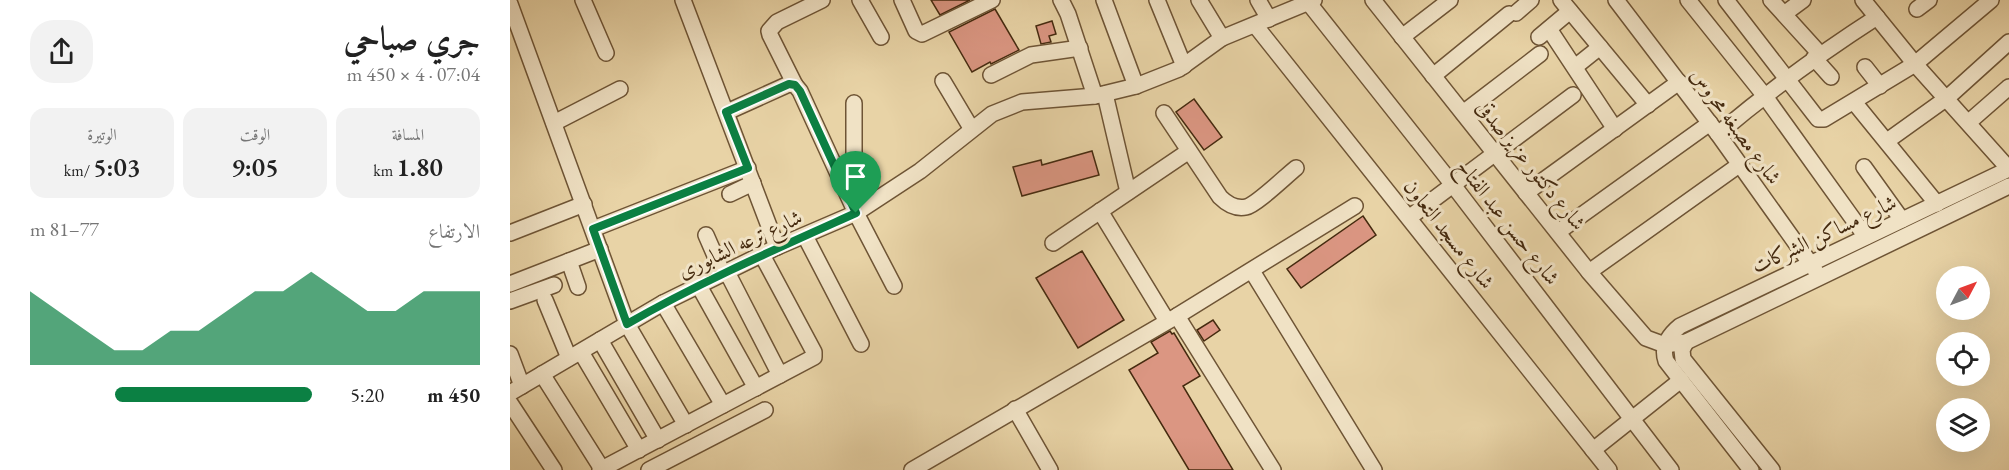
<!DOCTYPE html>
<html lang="ar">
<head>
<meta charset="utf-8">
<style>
	:root { --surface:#fff; --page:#f2f2f2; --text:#222; --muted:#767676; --accent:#0b8043 }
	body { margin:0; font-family:"EB Garamond",Amiri,serif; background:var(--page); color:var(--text); direction:rtl; height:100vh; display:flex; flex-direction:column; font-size:22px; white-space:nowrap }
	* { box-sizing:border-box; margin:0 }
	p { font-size:20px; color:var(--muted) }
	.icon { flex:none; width:33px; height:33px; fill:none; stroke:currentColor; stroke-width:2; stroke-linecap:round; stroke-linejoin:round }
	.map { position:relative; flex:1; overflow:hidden; direction:ltr }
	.details { display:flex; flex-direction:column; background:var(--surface); width:510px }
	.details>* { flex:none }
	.needle { width:39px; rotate:49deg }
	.fabs { position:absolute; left:1426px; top:266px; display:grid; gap:12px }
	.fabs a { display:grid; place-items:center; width:54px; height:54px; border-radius:50%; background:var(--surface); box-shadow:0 6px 24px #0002; font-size:30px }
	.pin { position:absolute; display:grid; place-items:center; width:51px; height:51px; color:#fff; margin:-62px -26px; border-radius:50% 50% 50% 0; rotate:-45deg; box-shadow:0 0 6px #0007 }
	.pin .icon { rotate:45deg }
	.round { display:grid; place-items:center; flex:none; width:63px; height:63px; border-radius:24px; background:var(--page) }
	.summary { display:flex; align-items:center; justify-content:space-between; height:102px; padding:0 30px }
	h1 { font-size:33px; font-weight:600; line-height:45px }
	.figures { display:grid; grid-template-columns:repeat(3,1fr); gap:9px; height:102px; padding:6px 30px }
	.figures div { display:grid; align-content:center; border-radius:15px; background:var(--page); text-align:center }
	.figures b { font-size:26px; font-weight:600 }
	.figures small { font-size:16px; font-weight:400 }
	.figures p { font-size:16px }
	.chart { height:168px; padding:12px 30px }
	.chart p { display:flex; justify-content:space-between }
	.chart svg { width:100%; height:108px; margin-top:6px; fill:var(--accent); opacity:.7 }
	ul { padding:0 30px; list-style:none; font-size:20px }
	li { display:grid; grid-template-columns:96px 72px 1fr; align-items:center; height:45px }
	li i { height:15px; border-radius:8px; background:var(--accent) }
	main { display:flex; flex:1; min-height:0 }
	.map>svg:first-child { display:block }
	.building { fill:#db9682; stroke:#452a0f; stroke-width:1.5 }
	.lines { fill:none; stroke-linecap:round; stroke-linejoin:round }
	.minor-casing { stroke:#6e5435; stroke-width:18 }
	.minor { stroke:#f0e2c5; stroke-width:15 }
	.route-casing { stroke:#fff; stroke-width:12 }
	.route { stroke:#0b8043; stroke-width:8 }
	.labels { text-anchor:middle; stroke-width:6; stroke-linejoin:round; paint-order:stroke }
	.street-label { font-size:21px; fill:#452a0f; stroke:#f0e2c5 }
</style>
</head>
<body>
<main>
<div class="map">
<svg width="1499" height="470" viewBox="0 0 1499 470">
	<rect width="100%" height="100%" fill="#e8d3a6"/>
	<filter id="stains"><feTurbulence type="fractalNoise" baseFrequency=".00333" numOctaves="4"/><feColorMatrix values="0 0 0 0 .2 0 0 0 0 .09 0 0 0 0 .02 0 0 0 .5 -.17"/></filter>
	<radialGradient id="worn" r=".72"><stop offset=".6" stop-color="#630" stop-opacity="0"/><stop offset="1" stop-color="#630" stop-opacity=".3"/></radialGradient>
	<g class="building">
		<polygon points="421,0 460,0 430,15"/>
		<polygon points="485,9 509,50 481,64 480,62 462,72 439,32"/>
		<polygon points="542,21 546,34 539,36 541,42 531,44 526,26"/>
		<polygon points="684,99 712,137 694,150 666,112"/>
		<polygon points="582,151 589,175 512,196 503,167 531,160 532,165"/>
		<polygon points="853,216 866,235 791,288 777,269"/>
		<polygon points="572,251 614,320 568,348 526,278"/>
		<polygon points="703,320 710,330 694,341 687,330"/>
		<polygon points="660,331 662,334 664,333 690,376 673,386 723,470 679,470 619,370 648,353 641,342"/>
	</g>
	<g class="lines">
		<g class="minor-casing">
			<g id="minor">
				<polyline points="73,0 96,53"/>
				<polyline points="173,0 267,247"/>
				<polyline points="350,0 371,37"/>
				<polyline points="392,0 406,31 412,34 482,0"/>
				<polyline points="551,0 558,14 585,96"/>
				<polyline points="594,0 626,86"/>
				<polyline points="647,0 674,66"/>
				<polyline points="689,0 712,38"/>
				<polyline points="748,0 759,19"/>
				<polyline points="863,0 1079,272 1136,338 1155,345 1176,342 1499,186"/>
				<polyline points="1051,0 1138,105"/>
				<polyline points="1106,0 1208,134 1305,270"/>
				<polyline points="1178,0 1254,95 1356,237"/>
				<polyline points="1216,0 1304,114 1308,119 1314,119 1405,64 1481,0"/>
				<polyline points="1261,0 1310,54"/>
				<polyline points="1353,0 1405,64 1499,169"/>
				<polyline points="798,2 943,185 1161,470"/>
				<polyline points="0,4 117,324 176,425"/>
				<polyline points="1407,9 1419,0"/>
				<polyline points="1006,13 1021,0"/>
				<polyline points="1274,14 1293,0"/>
				<polyline points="745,25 1099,470"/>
				<polyline points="1039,29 1105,129"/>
				<polyline points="892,37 940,0"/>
				<polyline points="1029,37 1060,11"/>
				<polyline points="1304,58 1321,77"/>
				<polyline points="1065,67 1090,47"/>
				<polyline points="1355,67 1370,86"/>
				<polyline points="481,75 521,55 570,48"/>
				<polyline points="923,76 999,14"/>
				<polyline points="433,81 461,128"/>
				<polyline points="285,85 260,35 259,31 267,22 312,0"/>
				<polyline points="595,94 618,192"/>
				<polyline points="1344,102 1427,204"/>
				<polyline points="344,103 344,178 345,187 353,205"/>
				<polyline points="217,112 279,84 285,85 290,91 346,213 384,286"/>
				<path d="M654,113L710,197C717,204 726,209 736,207C746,205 776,176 786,168"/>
				<polyline points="953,113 1030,54"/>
				<polyline points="1459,122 1499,87"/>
				<polyline points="44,123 110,89"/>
				<path d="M1208,134C1259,91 1311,53 1367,17"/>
				<polyline points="1377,141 1437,98 1499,42"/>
				<polyline points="1354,167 1392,220"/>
				<polyline points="1016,193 1169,82"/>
				<polyline points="220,194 243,183"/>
				<polyline points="590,211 657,321"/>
				<polyline points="900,217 1063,95"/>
				<polyline points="83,229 238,168"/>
				<polyline points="1048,232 1200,123"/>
				<polyline points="0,233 74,204"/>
				<polyline points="196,235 213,274"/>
				<polyline points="295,236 351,344"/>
				<polyline points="543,243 679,151"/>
				<polyline points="59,261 68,287"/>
				<polyline points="742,271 864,470"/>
				<polyline points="217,272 270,375"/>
				<polyline points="1079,272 1229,165"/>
				<polyline points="0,284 90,249"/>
				<polyline points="189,286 246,388"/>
				<polyline points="35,300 59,358"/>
				<polyline points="0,301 44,285"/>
				<polyline points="153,303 213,405"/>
				<polyline points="667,316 763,470"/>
				<polyline points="90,340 148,440"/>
				<polyline points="1176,342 1172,350 1173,359 1262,470"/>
				<polyline points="71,352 129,450"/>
				<polyline points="0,354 12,386"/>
				<polyline points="32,374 92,469"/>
				<polyline points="0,393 153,303 267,247 346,213 410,171 482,114 512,102 585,96 626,86 669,69 712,38 804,0"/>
				<polyline points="0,403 44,470"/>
				<polyline points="505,409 540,470"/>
				<polyline points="1083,450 1171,380"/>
				<polyline points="90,470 304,357 304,352 252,255"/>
				<polyline points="139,470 255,410"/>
				<polyline points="402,470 667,316 845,206"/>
				<path d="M1241,470L1156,361C1151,346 1159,335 1170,326L1499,169"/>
			</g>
		</g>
		<use href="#minor" class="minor"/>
	</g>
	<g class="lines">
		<g class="route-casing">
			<path id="route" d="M279,84L285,85L290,91L346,213C268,248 190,282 117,324L83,229L238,168L216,112Z"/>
		</g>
		<use href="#route" class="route"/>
	</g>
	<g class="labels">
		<g class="street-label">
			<text transform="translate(1226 126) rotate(54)" y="7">شارع مصبغه محروس</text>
			<text transform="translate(1021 165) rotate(51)" y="7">شارع دكتور عزيز صدقى</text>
			<text transform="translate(998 222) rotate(52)" y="7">شارع حسن عبد الفتاح</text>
			<text transform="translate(939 234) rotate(52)" y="7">شارع مسجد التعاون</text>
			<text transform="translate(1314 234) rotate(-25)" y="7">شارع مساكن الشركات</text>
			<text transform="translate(230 244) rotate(-25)" y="7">شارع ترعه الشابورى</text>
		</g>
	</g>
	<rect width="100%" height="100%" filter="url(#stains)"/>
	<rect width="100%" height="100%" fill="url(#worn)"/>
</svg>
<div class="fabs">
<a><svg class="needle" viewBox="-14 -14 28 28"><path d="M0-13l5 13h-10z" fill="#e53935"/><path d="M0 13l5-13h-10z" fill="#767676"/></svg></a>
<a><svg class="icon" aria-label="locate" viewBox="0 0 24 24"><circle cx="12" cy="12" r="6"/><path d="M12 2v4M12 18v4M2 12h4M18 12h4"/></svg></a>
<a><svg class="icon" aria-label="layers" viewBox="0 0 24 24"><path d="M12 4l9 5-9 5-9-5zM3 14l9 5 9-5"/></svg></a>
</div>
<div class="pin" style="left:346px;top:213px;background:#1e9e55"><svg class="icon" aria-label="arrive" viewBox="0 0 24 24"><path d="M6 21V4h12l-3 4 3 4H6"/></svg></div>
</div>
<section class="details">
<div class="summary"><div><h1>جري صباحي</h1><p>07:04 · 4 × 450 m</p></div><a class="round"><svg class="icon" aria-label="share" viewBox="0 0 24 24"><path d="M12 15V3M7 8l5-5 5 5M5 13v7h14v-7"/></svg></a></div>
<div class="figures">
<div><p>المسافة</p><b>1.80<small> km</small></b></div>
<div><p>الوقت</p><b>9:05</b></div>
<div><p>الوتيرة</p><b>5:03<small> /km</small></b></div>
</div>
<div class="chart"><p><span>الارتفاع</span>77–81 m</p>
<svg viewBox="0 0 160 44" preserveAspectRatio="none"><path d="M0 44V14L10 22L20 30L30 38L40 38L50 30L60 30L70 22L80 14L90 14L100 6L110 14L120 22L130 22L140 14L150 14L160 14V44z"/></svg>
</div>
<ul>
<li><b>450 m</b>5:20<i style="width:70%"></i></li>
</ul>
</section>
</main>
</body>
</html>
